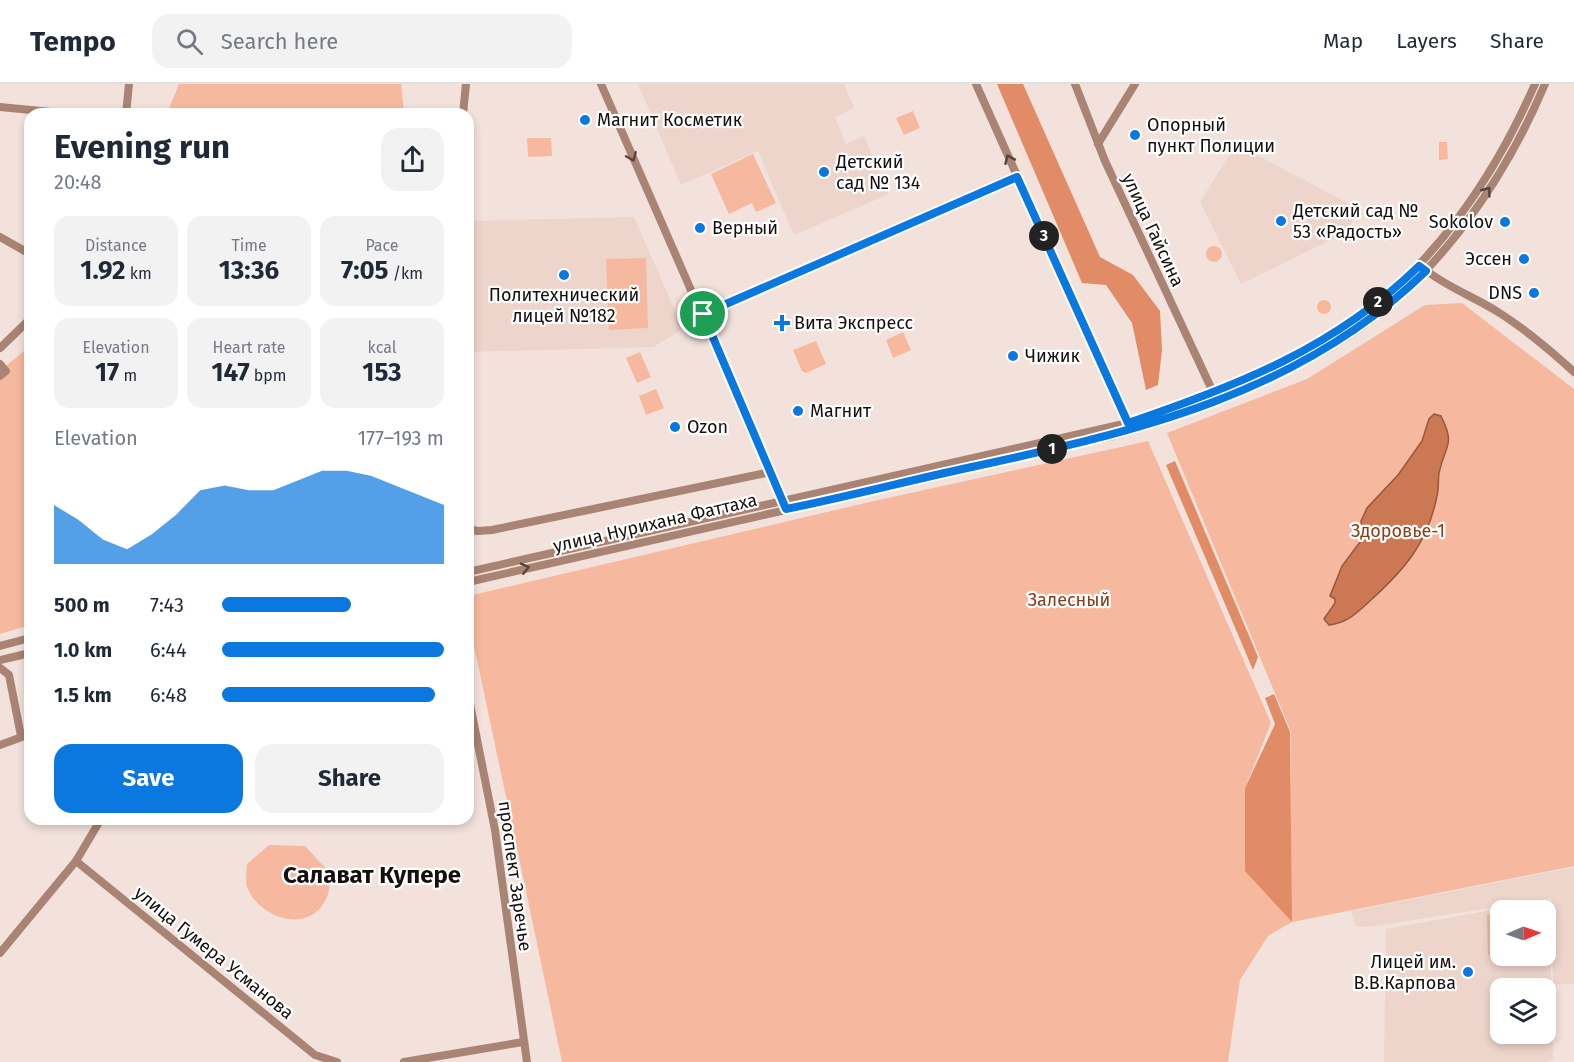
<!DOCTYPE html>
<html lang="en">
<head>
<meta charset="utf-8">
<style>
	:root { --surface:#fff; --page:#f2f2f3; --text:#1f2937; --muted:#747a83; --line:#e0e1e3; --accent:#0b78df }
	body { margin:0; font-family:"Fira Sans",sans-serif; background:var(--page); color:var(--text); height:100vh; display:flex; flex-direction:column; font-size:22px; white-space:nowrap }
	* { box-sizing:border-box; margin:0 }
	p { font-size:20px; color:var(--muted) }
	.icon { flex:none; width:33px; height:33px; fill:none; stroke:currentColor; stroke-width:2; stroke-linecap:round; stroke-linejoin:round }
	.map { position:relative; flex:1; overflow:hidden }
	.details { position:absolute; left:24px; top:24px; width:450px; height:717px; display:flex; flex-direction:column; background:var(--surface); border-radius:18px; box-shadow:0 3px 9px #0003 }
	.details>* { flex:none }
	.needle { width:39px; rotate:88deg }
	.tools { position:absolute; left:1490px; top:816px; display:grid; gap:12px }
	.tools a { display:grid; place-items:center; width:66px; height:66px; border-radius:12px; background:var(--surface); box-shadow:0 3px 9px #0003; font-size:30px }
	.pin { position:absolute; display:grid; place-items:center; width:51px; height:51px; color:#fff; margin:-26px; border:3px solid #fff; border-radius:50%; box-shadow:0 2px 6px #0007 }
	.km { position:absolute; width:30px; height:30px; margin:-15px; border-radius:50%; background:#222; color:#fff; font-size:16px; line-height:30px; text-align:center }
	.round { display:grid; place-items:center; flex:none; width:63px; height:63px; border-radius:18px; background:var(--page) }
	.overview { display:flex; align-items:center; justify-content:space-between; height:102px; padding:0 30px }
	h1 { font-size:33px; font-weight:700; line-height:45px }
	.figures { display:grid; grid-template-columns:repeat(3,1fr); gap:9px; height:102px; padding:6px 30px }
	.figures div { display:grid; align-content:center; border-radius:15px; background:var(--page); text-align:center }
	.figures b { font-size:26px; font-weight:700 }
	.figures small { font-size:16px; font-weight:400 }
	.figures p { font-size:16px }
	.chart { height:168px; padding:12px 30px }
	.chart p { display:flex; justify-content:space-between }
	.chart svg { width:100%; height:108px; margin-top:6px; fill:var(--accent); opacity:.7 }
	.primary-button { display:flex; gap:12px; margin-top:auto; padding:12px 30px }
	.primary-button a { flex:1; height:69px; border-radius:18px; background:var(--accent); color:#fff; font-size:24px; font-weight:700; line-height:69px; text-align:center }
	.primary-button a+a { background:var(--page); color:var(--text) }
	ul { padding:0 30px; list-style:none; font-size:20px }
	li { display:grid; grid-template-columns:96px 72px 1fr; align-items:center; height:45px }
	li i { height:15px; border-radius:8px; background:var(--accent) }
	header { display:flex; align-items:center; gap:36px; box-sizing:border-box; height:84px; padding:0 30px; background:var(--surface); border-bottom:2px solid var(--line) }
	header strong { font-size:28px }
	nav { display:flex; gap:33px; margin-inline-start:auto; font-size:21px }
	.search { width:420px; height:54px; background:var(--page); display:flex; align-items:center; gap:15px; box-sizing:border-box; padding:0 21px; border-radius:18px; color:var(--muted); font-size:22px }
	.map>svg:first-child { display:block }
	.built { fill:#edd5cb; fill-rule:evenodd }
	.green { fill:#f6b99f }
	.forest { fill:#e18c66 }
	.water { fill:#cc7853; stroke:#95593e; stroke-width:1.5 }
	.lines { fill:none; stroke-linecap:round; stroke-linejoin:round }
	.minor { stroke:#a98373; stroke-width:8 }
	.oneway { stroke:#58443b }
	.route-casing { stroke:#fff; stroke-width:12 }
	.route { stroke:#0b78df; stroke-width:8 }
	.poi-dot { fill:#0b78df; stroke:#fff; stroke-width:2 }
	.labels { text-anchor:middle; stroke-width:4.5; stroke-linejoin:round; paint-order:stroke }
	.poi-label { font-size:18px; fill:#15100e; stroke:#fff; text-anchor:start }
	.street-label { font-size:18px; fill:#15100e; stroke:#fff }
	.park-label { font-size:18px; fill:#8a3c14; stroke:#fff }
	.district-label { font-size:24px; font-weight:bold; fill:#15100e; stroke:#fff }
</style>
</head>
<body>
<header>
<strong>Tempo</strong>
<div class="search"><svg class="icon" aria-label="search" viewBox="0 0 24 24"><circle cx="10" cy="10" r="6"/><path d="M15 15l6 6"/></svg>Search here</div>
<nav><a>Map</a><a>Layers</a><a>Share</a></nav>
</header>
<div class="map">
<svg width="1574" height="978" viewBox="0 0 1574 978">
	<rect width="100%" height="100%" fill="#f2e2db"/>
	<g class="built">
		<polygon points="638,0 844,0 854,24 835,33 846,60 864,52 889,110 794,151 758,67 681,101"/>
		<polygon points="1236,60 1359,125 1347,148 1241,200 1200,118"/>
		<polygon points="634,133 683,245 653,263 468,268 468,137"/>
		<polygon points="1574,783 1574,900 1553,900 1551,814 1376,842 1356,843 1351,827"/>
		<path d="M1549,816L1553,975L1547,978H1384L1386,845ZM1500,826H1545V872H1500ZM1500,904H1545V950H1500Z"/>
	</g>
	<g class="green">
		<polygon points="179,0 401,0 404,30 167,30"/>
		<polygon points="913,27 920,44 904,51 896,34"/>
		<polygon points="551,54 552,72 528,73 527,54"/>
		<polygon points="1439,58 1447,58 1448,75 1439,76"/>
		<polygon points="753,70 776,119 756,128 752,119 729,130 711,90"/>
		<circle cx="1214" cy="170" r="8"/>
		<polygon points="646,174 648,244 609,246 606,175"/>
		<circle cx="1324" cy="223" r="7"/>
		<polygon points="1462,219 1574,305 1574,782 1292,838 1268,852 1240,896 1228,978 562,978 468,533 468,512 874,417 1148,357 1271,639 1245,704 1291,837 1291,648 1167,349 1307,295 1425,221"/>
		<polygon points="903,248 911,266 893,274 886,256"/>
		<polygon points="816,257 826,280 806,289 802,287 793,266"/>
		<polygon points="30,262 30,541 0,550 0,287"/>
		<polygon points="640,268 651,293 637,299 626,274"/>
		<polygon points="656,305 664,324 646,331 639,312"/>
		<path d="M269,761L305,762L330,789C330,796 330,806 327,813C311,851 260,836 247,803C245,797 247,786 247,780Z"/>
		<polygon points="1487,831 1500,831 1500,871 1488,871"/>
	</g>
	<g class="forest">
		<polygon points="997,0 1023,0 1100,173 1133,191 1160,227 1162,266 1158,301 1146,306 1132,239 1106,201 1082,199"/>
		<polygon points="1175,377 1258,573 1253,586 1166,381"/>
		<polygon points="1274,610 1290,648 1292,838 1245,787 1245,704 1275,640 1265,614"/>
	</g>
	<path class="water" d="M1434,330L1441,332C1456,362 1445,360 1439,389C1438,396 1439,404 1437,412C1428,458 1405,485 1372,515C1359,527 1348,539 1329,541L1324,535L1335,519V515L1330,512L1342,482L1363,454L1361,437L1367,424L1398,391L1422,357L1429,335Z"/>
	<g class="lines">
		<g class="minor">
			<polyline points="601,0 784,419"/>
			<polyline points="976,0 1129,342"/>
			<polyline points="1075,0 1105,77 1213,308"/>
			<polyline points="0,23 72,30"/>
			<polyline points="126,30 129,0"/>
			<polyline points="463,30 466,0"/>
			<polyline points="1098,60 1135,0"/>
			<polyline points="0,153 30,170"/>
			<path d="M1423,184C1446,203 1473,212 1498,228C1525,245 1550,266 1574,288"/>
			<polyline points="703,230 1017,93"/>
			<polyline points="0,264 30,235"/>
			<polyline points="0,280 6,287 0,292"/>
			<polyline points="468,444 477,447 492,446 771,388"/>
			<path d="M468,488L1128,339C1201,314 1279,287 1344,244C1431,187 1494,94 1535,0"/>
			<path d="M468,498L1113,352C1192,329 1281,297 1350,251C1439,191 1504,97 1545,0"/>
			<polyline points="0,562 30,554"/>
			<polyline points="0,576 30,569"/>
			<polyline points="0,584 9,591 21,652"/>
			<polyline points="468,610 495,746 527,978"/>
			<polyline points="0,661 30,650"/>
			<polyline points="76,777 315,971 337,978"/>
			<polyline points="0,869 76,777 101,735"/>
			<polyline points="404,978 523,958"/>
		</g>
	</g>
	<defs><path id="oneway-chevron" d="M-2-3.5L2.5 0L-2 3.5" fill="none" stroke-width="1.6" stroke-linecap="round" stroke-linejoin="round" transform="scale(1.5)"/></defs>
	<g class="oneway">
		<use href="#oneway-chevron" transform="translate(632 73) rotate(67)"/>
		<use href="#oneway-chevron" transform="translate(1009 75) rotate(-114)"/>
		<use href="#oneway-chevron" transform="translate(1487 107) rotate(-53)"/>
		<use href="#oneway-chevron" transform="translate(525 484) rotate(-13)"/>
	</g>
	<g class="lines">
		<g class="route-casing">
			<path id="route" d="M1017,93L1128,339C1237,302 1335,264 1419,182L1426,187C1299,311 1135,348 967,384C907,397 846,413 786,425L703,230Z"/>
		</g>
		<use href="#route" class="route"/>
	</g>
	<g class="poi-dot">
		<circle cx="585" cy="36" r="6"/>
		<circle cx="1135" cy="51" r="6"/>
		<circle cx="824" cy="88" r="6"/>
		<circle cx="1281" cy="137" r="6"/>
		<circle cx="1505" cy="138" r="6"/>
		<circle cx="700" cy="144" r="6"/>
		<circle cx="1524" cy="175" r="6"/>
		<circle cx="564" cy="191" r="6"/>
		<circle cx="1534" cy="209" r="6"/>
		<path d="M779 230h6v6h6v6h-6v6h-6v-6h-6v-6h6z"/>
		<circle cx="1013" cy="272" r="6"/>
		<circle cx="798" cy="327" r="6"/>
		<circle cx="675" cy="343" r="6"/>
		<circle cx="1468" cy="888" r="6"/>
	</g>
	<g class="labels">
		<g class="poi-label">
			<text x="597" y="42">Магнит Косметик</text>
			<text x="1147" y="47">Опорный<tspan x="1147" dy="21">пункт Полиции</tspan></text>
			<text x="836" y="84">Детский<tspan x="836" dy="21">сад № 134</tspan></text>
			<text x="1293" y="133">Детский сад №<tspan x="1293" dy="21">53 «Радость»</tspan></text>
			<text x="1493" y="144" text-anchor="end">Sokolov</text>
			<text x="712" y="150">Верный</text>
			<text x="1512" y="181" text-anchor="end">Эссен</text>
			<text x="1522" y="215" text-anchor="end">DNS</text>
			<text x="564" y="217" text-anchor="middle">Политехнический<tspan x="564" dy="21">лицей №182</tspan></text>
			<text x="794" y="245">Вита Экспресс</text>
			<text x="1025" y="278">Чижик</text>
			<text x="810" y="333">Магнит</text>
			<text x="687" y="349">Ozon</text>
			<text x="1456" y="884" text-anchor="end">Лицей им.<tspan x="1456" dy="21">В.В.Карпова</tspan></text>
		</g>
		<g class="street-label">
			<text transform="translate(1153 146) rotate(65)" y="6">улица Гайсина</text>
			<text transform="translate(655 439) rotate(-13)" y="6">улица Нурихана Фаттаха</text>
			<text transform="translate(515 792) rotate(82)" y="6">проспект Заречье</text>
			<text transform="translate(214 869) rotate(39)" y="6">улица Гумера Усманова</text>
		</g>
		<g class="park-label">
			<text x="1398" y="453">Здоровье-1</text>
			<text x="1069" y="522">Залесный</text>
		</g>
		<g class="district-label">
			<text x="372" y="799">Салават Купере</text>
		</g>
	</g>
</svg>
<div class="tools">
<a><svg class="needle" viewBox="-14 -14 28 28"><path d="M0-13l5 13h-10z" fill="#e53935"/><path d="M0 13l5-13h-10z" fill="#747a83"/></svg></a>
<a><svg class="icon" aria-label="layers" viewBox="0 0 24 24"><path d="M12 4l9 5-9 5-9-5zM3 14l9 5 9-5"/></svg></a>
</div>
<div class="pin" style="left:703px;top:230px;background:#1e9e55"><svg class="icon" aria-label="arrive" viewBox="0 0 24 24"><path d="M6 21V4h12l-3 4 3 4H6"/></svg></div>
<b class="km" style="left:1052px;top:365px">1</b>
<b class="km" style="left:1378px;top:218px">2</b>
<b class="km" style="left:1044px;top:152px">3</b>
<section class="details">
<div class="overview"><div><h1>Evening run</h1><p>20:48</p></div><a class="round"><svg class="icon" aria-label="share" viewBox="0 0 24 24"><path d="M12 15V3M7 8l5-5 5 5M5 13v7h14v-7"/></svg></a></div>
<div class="figures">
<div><p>Distance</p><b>1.92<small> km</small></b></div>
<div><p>Time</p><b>13:36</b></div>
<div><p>Pace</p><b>7:05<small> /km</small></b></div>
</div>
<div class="figures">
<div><p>Elevation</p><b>17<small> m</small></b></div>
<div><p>Heart rate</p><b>147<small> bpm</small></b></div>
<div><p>kcal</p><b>153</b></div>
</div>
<div class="chart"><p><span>Elevation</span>177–193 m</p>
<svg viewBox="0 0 160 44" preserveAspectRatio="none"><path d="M0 44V20L10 26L20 34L30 38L40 32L50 24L60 14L70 12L80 14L90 14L100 10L110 6L120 6L130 8L140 12L150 16L160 20V44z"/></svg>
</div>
<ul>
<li><b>500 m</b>7:43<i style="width:58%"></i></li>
<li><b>1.0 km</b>6:44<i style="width:100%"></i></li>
<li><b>1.5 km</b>6:48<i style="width:96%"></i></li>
</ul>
<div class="primary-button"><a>Save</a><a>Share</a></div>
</section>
</div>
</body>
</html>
